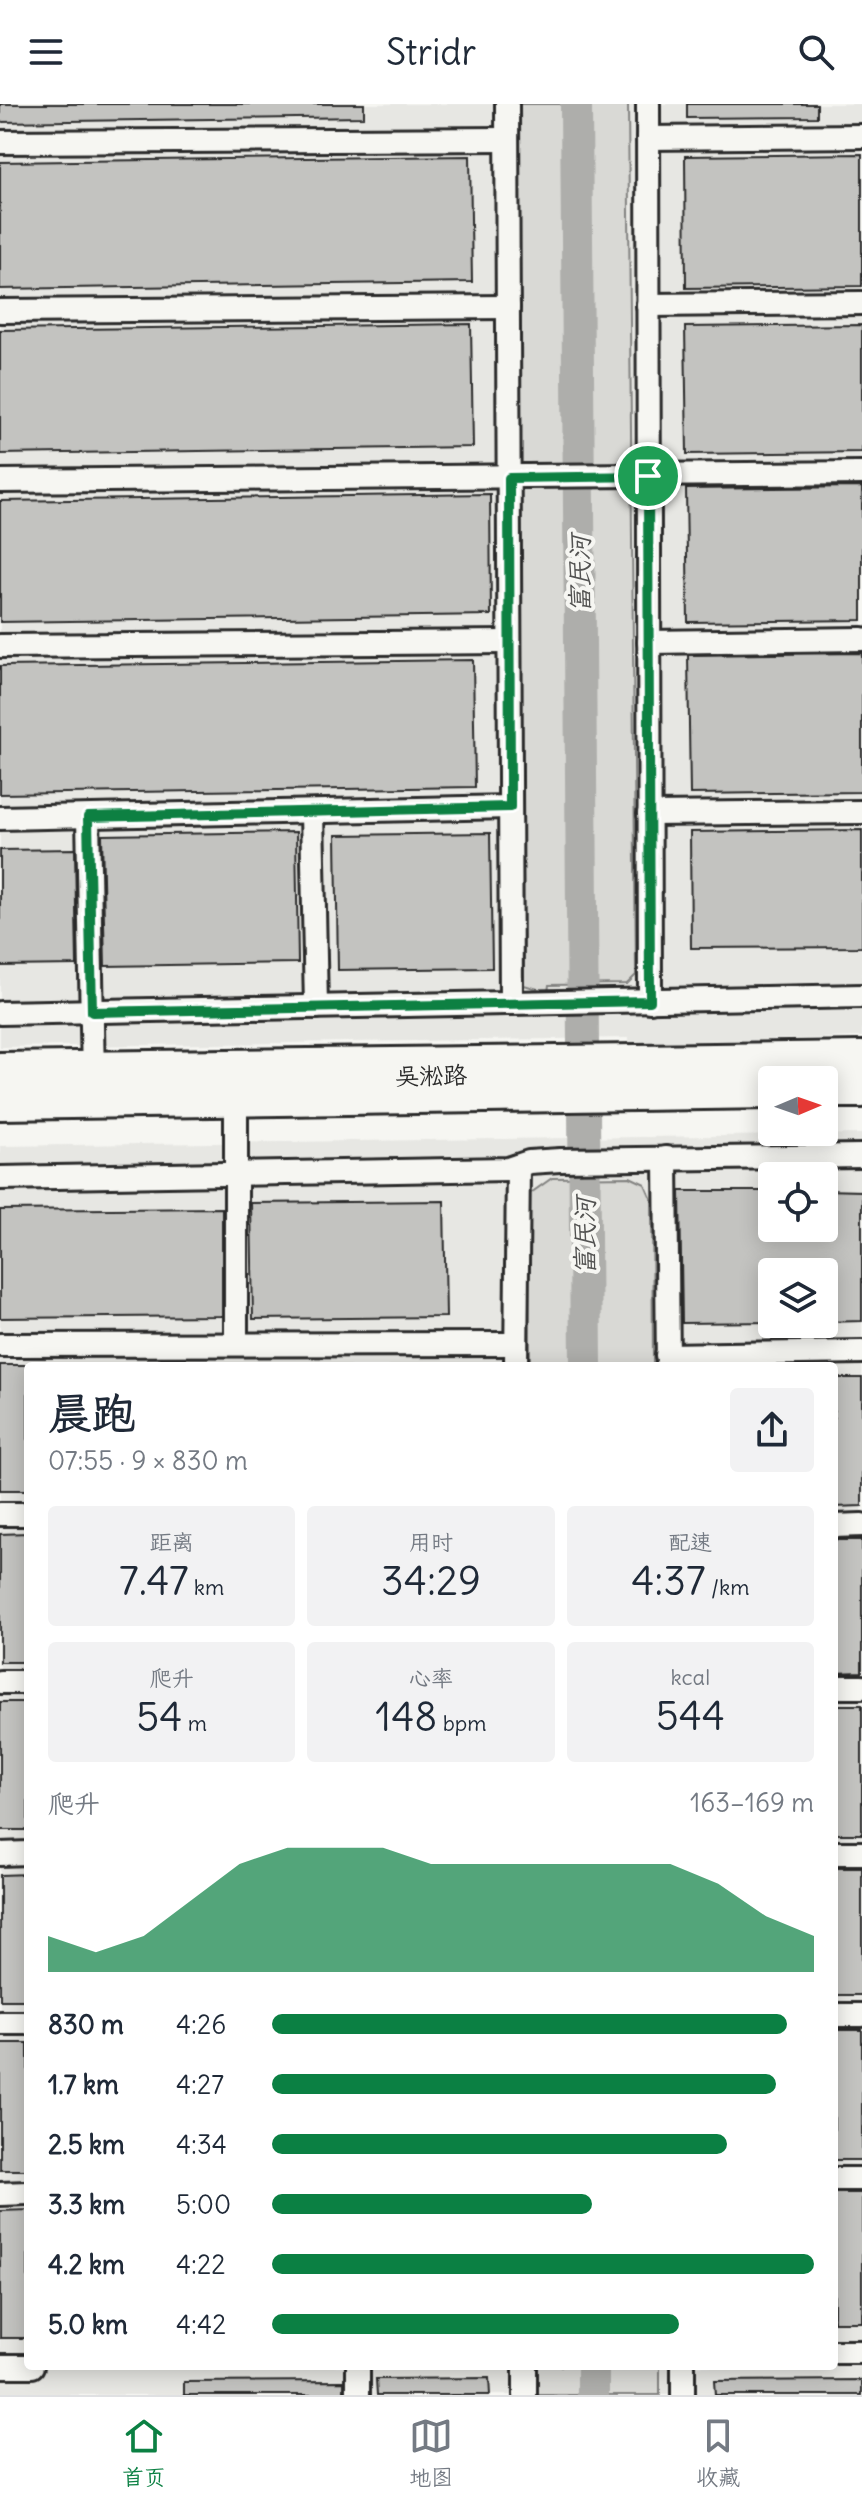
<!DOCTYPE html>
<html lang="zh">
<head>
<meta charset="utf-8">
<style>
	:root { --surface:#fff; --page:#f2f2f3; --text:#1f2937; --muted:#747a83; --line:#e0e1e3; --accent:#0b8043 }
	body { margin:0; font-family:Delius,"LXGW WenKai TC",sans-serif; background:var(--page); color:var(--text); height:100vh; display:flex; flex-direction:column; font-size:30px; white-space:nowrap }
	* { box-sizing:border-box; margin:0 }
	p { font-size:26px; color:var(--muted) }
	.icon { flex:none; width:44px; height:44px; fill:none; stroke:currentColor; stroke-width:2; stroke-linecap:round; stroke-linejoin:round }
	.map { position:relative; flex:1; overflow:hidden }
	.details { position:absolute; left:24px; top:1258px; width:814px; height:1008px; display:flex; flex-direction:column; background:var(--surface); border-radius:8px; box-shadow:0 4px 20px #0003 }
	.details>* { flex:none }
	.needle { width:52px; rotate:88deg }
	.controls { position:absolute; left:758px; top:962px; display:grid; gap:16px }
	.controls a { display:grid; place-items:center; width:80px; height:80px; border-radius:8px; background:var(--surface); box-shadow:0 4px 20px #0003; font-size:40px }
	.pin { position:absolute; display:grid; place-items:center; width:68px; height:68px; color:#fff; margin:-34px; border:4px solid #fff; border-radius:50%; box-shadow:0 2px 8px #0007 }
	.round { display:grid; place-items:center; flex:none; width:84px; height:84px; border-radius:8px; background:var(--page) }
	.summary { display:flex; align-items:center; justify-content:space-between; height:136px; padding:0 24px }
	h1 { font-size:44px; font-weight:600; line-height:60px }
	.metrics { display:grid; grid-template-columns:repeat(3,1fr); gap:12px; height:136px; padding:8px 24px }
	.metrics div { display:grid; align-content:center; border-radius:8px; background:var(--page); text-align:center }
	.metrics b { font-size:40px; font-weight:600 }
	.metrics small { font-size:22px; font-weight:400 }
	.metrics p { font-size:22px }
	.chart { height:224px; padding:16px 24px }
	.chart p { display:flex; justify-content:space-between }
	.chart svg { width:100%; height:144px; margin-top:8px; fill:var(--accent); opacity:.7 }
	ul { padding:0 24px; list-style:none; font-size:26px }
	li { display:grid; grid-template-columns:128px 96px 1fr; align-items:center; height:60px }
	li i { height:20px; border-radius:10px; background:var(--accent) }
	header { display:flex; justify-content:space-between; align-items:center; height:104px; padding:0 24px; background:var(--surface); font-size:36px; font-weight:600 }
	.dock { display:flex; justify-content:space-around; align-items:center; height:112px; border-top:2px solid var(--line); background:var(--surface); font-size:22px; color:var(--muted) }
	.dock a { display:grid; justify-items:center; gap:4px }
	.dock .selected { color:var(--accent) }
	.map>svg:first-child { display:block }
	.built { fill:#e7e7e3; fill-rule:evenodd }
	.green { fill:#d9d9d5; stroke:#828280; stroke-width:2 }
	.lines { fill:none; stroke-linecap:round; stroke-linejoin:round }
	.river { stroke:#aeaeab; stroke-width:32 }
	.building { fill:#c3c3c0; stroke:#2b2b2b; stroke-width:2 }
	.minor-casing { stroke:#2b2b2b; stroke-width:28 }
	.major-casing { stroke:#2b2b2b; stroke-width:34 }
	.minor { stroke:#f6f6f2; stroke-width:22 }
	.major { stroke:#f6f6f2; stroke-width:28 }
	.route-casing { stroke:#fff; stroke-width:16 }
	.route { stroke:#0b8043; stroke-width:10 }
	.labels { text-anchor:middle; stroke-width:8; stroke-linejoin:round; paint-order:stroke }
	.street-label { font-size:24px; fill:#2b2b2b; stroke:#f6f6f2 }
	.water-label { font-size:26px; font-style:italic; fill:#525251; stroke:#f6f6f2 }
</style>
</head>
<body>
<header><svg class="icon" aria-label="menu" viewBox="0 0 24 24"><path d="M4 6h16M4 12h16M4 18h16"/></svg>Stridr<svg class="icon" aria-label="search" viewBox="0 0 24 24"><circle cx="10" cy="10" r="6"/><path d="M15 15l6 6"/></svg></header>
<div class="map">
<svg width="862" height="2291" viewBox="0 0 862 2291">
	<rect width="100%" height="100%" fill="#f6f6f2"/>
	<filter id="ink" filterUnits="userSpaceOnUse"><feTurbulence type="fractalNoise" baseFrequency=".0125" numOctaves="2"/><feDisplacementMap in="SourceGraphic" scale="16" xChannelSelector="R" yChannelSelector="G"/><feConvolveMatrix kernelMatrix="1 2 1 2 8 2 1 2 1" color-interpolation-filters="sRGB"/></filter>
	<g filter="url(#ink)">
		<g class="built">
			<polygon points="0,0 862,0 862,933 629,940 628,934 0,943"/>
			<path d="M862,1030V2291H0V1042ZM772,1072H824V1124H772ZM772,1168H824V1220H772ZM28,1262H834V2262H28Z"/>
		</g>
		<g class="green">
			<polygon points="517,0 628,0 636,871 627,880 549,881 548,888 524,881"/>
			<polygon points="630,1073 645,1080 652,1096 653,1262 530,1262 528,1091 552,1074"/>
			<rect x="538" y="2262" width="122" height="29"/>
		</g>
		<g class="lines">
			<g class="river">
				<polyline points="576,0 583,940"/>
				<polyline points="584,1002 586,1262"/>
				<polyline points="593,2262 593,2291"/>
			</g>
		</g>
		<g class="building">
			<polygon points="0,0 364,0 364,13 0,18"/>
			<polygon points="687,0 817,0 817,13 687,14"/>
			<polygon points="862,50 862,182 686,184 685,52"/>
			<polygon points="470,52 472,178 0,185 0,58"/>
			<polygon points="471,220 473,343 0,350 0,226"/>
			<polygon points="862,221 862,348 687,350 685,223"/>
			<polygon points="862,383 862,516 688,518 686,385"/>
			<polygon points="490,390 491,511 0,518 0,397"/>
			<polygon points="862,549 862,688 690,690 688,551"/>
			<polygon points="473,556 475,683 0,690 0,562"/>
			<polygon points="862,726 862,843 691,844 690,728"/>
			<polygon points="296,728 298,859 105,862 102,731"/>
			<polygon points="490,729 492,864 338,866 336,731"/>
			<polygon points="75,745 77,861 0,862 0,746"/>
			<polygon points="824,1086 862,1087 862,1217 824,1218 824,1168 772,1168 772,1218 682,1219 680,1087 772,1087 772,1124 824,1124"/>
			<polygon points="444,1097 446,1213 253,1215 251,1099"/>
			<polygon points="222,1104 222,1212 0,1214 0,1106"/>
			<rect x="0" y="1261" width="28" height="125"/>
			<polygon points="834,1274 862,1274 862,1402 834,1403"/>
			<polygon points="28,1429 28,1558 0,1558 0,1430"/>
			<polygon points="834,1436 862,1436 862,1568 834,1569"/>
			<rect x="0" y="1598" width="28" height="128"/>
			<rect x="834" y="1601" width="28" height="129"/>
			<rect x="834" y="1764" width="28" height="127"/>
			<polygon points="28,1770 28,1896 0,1896 0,1771"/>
			<rect x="834" y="1926" width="28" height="130"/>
			<rect x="0" y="1939" width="28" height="127"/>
			<rect x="834" y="2089" width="28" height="129"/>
			<polygon points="28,2106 28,2234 0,2234 0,2107"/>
			<polygon points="489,2274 490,2291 377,2291 376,2275"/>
			<polygon points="862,2276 862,2291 715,2291 714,2277"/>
			<polygon points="344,2277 344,2291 184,2291 184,2278"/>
		</g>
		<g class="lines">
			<g class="minor-casing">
				<g id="minor">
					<polyline points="507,0 511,899"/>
					<polyline points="648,0 650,897"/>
					<polyline points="648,34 862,32"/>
					<polyline points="0,38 507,35"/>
					<polyline points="648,201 862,199"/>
					<polyline points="0,207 508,203"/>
					<polyline points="0,377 862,369"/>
					<polyline points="649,538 862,535"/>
					<polyline points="0,542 509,538"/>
					<polyline points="312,708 316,903"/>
					<polyline points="649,710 862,708"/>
					<polyline points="88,713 93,974"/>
					<polyline points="0,714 510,703"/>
					<polyline points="0,909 862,892"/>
					<polyline points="0,960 862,949"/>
					<polyline points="236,998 236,1240"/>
					<polyline points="666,1054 668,1262"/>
					<polyline points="0,1074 508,1065 529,1058 560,1056 862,1052"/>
					<polyline points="0,1241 516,1240"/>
					<polyline points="667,1251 862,1248"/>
					<polyline points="516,1262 518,1062"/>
					<polyline points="0,1410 28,1410"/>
					<polyline points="834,1422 862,1421"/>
					<polyline points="0,1578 28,1578"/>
					<polyline points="834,1583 862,1583"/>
					<polyline points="834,1749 862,1749"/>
					<polyline points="0,1750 28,1749"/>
					<polyline points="834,1911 862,1911"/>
					<polyline points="0,1919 28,1919"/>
					<polyline points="834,2075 862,2075"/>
					<polyline points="0,2090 28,2089"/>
					<polyline points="834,2248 862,2248"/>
					<polyline points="0,2262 32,2262"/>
					<polyline points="358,2262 358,2291"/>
					<polyline points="525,2262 525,2291"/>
					<polyline points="683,2262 683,2291"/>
				</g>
			</g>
			<g class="major-casing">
				<g id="major">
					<polyline points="0,977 862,967"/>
					<polyline points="824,989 862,989"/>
					<polyline points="0,1001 772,990"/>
				</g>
			</g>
			<use href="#minor" class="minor"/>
			<use href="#major" class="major"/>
		</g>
	</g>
	<g class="lines" filter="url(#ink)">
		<g class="route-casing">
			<polygon id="route" points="648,372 650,897 92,908 88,713 510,703 509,374"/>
		</g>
		<use href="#route" class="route"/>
	</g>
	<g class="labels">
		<g class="street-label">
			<text transform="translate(431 972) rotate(-1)" y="8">吴淞路</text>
		</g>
		<g class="water-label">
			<text transform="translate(580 470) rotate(-90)" y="9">富民河</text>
			<text transform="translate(585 1132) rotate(-90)" y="9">富民河</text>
		</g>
	</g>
</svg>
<div class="controls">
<a><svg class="needle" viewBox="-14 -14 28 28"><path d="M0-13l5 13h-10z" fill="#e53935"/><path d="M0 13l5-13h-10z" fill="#747a83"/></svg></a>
<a><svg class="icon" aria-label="locate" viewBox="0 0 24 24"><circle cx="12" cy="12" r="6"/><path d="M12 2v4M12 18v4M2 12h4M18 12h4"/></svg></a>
<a><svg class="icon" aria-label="layers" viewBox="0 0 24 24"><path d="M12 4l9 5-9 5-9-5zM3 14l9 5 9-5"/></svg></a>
</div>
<div class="pin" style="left:648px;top:372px;background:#1e9e55"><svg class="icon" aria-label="arrive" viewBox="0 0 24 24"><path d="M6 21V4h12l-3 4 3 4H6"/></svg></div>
<section class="details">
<div class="summary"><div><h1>晨跑</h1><p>07:55 · 9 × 830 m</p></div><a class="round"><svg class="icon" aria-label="share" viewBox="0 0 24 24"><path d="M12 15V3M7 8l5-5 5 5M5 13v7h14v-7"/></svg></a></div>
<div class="metrics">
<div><p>距离</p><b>7.47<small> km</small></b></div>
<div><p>用时</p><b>34:29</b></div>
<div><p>配速</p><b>4:37<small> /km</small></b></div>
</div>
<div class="metrics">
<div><p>爬升</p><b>54<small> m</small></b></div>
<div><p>心率</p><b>148<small> bpm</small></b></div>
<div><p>kcal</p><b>544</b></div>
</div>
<div class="chart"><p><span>爬升</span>163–169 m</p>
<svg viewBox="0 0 160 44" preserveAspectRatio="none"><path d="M0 44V33L10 38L20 33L30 22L40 11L50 6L60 6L70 6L80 11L90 11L100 11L110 11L120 11L130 11L140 17L150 27L160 33V44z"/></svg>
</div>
<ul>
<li><b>830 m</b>4:26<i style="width:95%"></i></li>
<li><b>1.7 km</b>4:27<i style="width:93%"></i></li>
<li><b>2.5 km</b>4:34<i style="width:84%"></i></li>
<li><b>3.3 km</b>5:00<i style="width:59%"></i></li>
<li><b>4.2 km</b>4:22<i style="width:100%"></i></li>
<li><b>5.0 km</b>4:42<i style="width:75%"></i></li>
</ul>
</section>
</div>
<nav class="dock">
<a class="selected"><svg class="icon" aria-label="home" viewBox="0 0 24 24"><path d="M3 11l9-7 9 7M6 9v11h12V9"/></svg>首页</a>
<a><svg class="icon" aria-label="map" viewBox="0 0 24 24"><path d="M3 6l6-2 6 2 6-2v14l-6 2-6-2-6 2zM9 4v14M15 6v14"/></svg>地图</a>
<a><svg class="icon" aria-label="saved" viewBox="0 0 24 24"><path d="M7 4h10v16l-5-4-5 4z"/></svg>收藏</a>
</nav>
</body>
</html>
